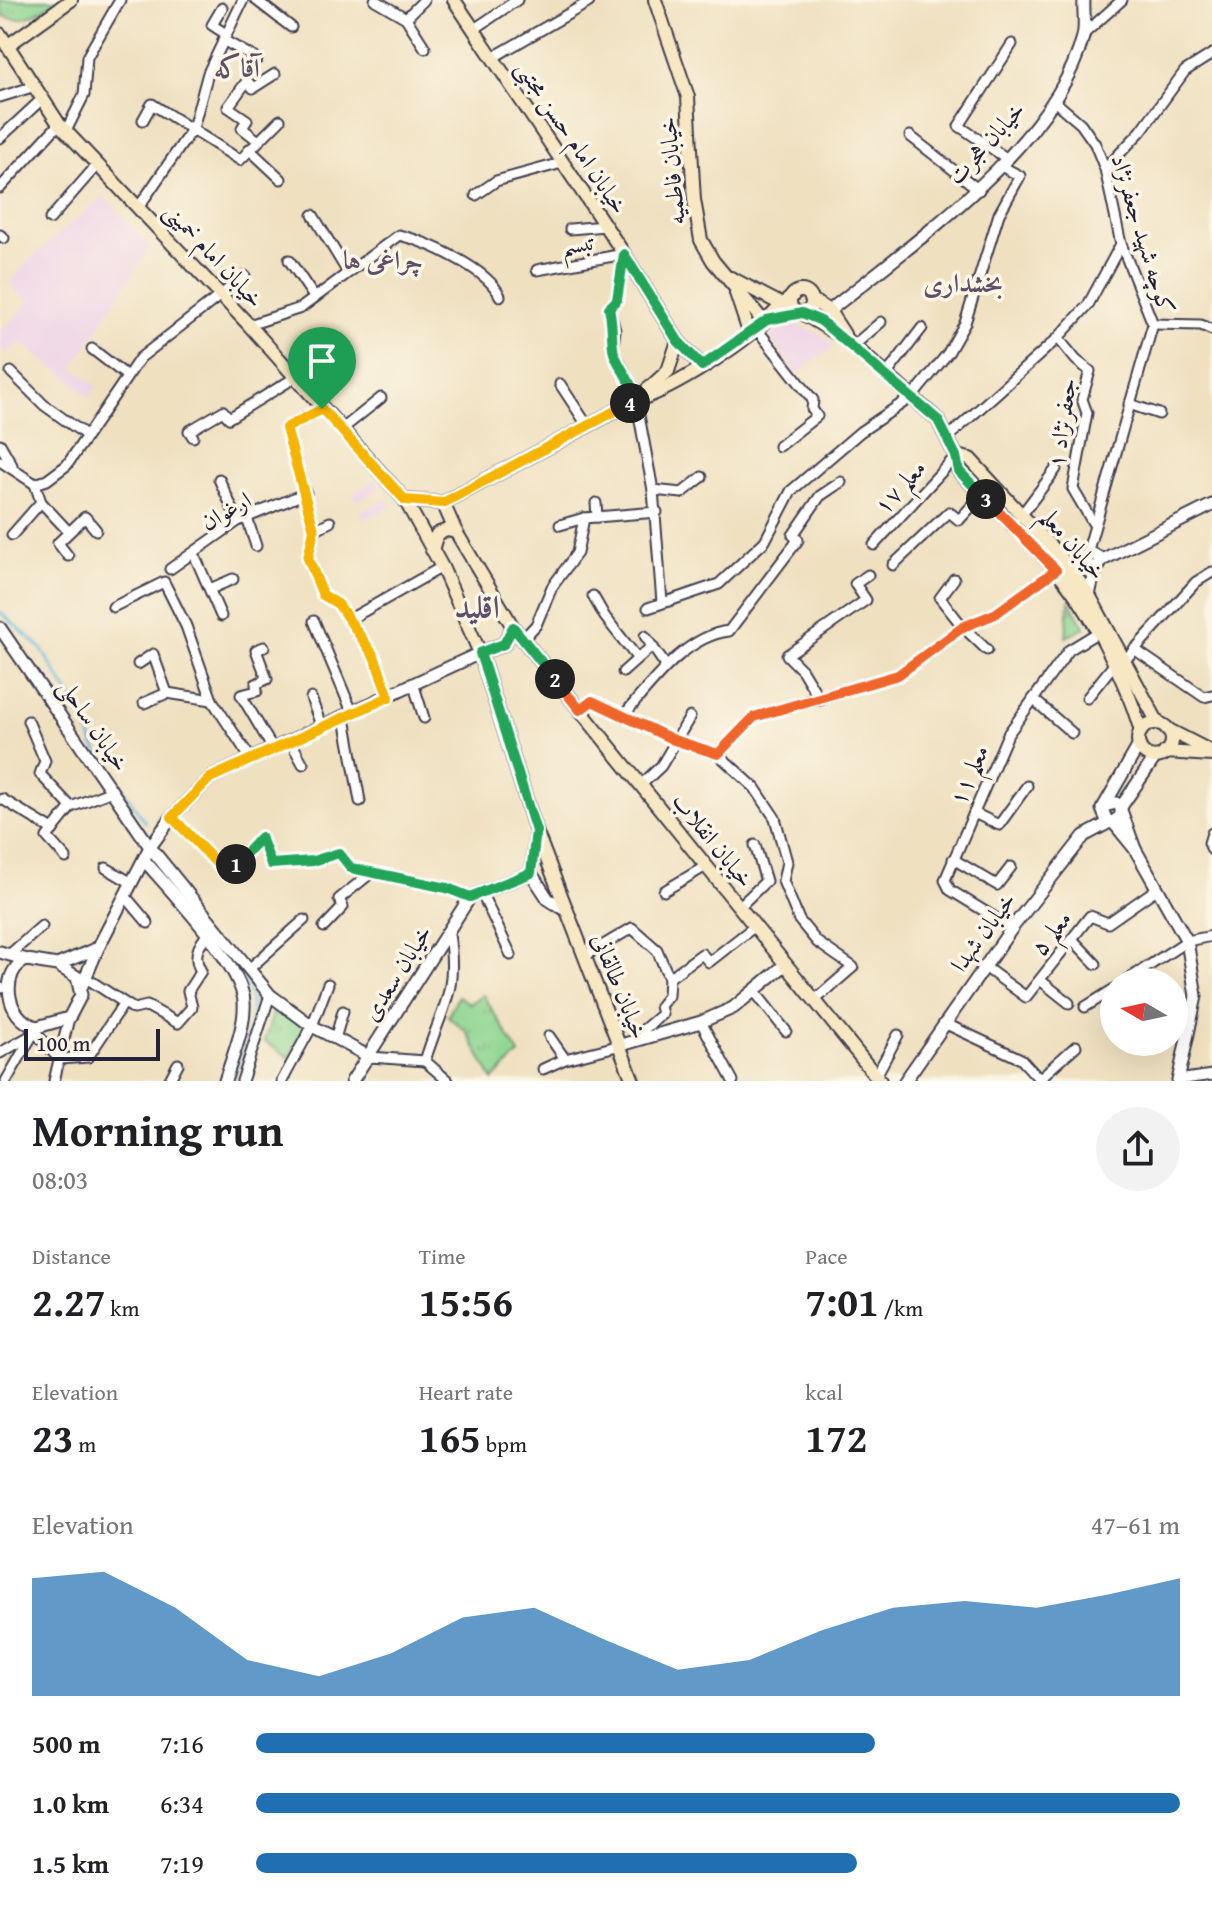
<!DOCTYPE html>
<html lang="en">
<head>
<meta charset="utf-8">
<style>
	:root { --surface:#fff; --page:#f2f2f2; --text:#202124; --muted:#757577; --accent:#1f6fb2 }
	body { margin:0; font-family:"Gentium Book Plus",Amiri,serif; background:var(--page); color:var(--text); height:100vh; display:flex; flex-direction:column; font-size:30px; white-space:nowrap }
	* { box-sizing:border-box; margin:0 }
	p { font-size:26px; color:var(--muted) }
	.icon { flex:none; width:44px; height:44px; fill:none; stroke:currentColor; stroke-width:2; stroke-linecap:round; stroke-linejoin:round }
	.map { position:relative; height:1081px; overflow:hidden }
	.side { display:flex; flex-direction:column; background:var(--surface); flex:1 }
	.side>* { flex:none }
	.needle { width:52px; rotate:279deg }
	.buttons { position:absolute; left:1100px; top:968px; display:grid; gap:16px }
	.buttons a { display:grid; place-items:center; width:88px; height:88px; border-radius:50%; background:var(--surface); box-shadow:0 8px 32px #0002; font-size:40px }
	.scale { position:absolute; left:24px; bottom:20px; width:136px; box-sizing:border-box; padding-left:8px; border:4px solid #22223b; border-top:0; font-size:22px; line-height:28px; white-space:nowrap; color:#22223b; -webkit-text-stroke:6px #fcf5e5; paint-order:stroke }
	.pin { position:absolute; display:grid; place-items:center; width:68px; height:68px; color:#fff; margin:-82px -34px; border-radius:50% 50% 50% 0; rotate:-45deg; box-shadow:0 0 8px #0007 }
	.pin .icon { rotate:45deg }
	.km { position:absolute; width:40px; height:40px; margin:-20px; border-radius:50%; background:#222; color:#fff; font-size:22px; line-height:40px; text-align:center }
	.round { display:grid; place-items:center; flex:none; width:84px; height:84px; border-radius:42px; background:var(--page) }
	.overview { display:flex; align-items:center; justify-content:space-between; height:136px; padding:0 32px }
	h1 { font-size:44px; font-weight:700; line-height:60px }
	.metrics { display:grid; grid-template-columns:repeat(3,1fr); gap:12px; height:136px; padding:8px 32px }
	.metrics div { display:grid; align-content:center }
	.metrics b { font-size:40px; font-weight:700 }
	.metrics small { font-size:22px; font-weight:400 }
	.metrics p { font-size:22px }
	.chart { height:224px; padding:16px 32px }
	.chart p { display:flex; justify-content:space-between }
	.chart svg { width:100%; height:144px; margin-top:8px; fill:var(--accent); opacity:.7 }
	ul { padding:0 32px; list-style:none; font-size:26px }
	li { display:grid; grid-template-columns:128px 96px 1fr; align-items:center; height:60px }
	li i { height:20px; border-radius:10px; background:var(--accent) }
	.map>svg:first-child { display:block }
	.built { fill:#edd0e8 }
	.park { fill:url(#park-tufts); stroke:#587c66; stroke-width:2 }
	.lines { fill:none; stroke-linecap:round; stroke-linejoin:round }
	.stream { stroke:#62b7de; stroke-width:3 }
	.minor-casing { stroke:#413e4f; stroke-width:13 }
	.tertiary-casing { stroke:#413e4f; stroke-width:15 }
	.secondary-casing { stroke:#413e4f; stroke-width:16 }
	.minor { stroke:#fff; stroke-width:9 }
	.tertiary { stroke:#fff; stroke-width:11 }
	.secondary { stroke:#f7e8c3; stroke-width:12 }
	.split-1-casing { stroke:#fff; stroke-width:16 }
	.split-2-casing { stroke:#fff; stroke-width:16 }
	.split-3-casing { stroke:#fff; stroke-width:16 }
	.split-4-casing { stroke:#fff; stroke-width:16 }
	.split-5-casing { stroke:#fff; stroke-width:16 }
	.split-1 { stroke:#f5b400; stroke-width:10 }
	.split-2 { stroke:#22a559; stroke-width:10 }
	.split-3 { stroke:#f0652b; stroke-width:10 }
	.split-4 { stroke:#22a559; stroke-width:10 }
	.split-5 { stroke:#f5b400; stroke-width:10 }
	.labels { text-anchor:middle; stroke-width:7; stroke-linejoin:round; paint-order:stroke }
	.street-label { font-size:24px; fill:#22223b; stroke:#fcf5e5 }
	.neighbourhood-label { font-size:26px; font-weight:bold; fill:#5e506b; stroke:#fcf5e5 }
	.district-label { font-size:32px; font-weight:bold; fill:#5e506b; stroke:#fcf5e5 }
</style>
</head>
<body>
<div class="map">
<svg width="1212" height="1081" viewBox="0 0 1212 1081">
	<defs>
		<pattern id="park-tufts" width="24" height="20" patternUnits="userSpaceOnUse" patternTransform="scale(2)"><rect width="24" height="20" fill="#8fd691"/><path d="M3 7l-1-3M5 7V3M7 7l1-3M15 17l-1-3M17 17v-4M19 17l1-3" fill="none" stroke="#7bb77e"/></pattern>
	</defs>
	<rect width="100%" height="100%" fill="#fcf5e5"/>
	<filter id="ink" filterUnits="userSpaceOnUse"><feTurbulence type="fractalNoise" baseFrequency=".0125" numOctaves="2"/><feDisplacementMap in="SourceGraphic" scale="16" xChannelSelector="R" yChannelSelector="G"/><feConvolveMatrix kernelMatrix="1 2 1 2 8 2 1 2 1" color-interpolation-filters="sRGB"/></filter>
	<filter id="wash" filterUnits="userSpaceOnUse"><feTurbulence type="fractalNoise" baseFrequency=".006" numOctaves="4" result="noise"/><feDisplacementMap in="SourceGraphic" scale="32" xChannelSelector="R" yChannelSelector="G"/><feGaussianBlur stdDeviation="1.8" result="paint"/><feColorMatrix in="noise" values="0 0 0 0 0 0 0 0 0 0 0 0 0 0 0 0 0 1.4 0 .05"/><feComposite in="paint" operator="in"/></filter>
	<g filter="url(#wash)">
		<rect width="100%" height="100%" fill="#efe0c0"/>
		<g class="built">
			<polygon points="103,196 150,247 73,367 97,387 89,398 67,377 21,343 4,353 0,347 0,332 30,302 9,285 28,261"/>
			<polygon points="794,325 818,332 834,346 797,374 769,336"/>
			<polygon points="322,333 327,341 291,363 284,356"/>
			<polygon points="376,479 381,486 357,502 352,494"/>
			<polygon points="390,499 389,508 364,519 360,511"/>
		</g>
		<g class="park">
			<path d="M0,0H54L55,2C36,13 23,25 2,15Z"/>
			<polygon points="1069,601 1085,628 1066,637"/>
			<polygon points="483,995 519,1054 493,1080 467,1032 448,1016 458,996 470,1004"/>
			<polygon points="275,1007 306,1028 289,1057 264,1041"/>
		</g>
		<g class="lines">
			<g class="stream">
				<polyline points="0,612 40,647 81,713 94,746 145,822"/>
				<polyline points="156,863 175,886"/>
				<path d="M230,954C265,1001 251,1030 232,1081"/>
			</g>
		</g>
	</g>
	<g filter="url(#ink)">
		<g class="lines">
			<g class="minor-casing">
				<g id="minor">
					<polyline points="256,0 291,27"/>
					<polyline points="375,0 406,18 425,48"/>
					<polyline points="222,8 212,25 226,34"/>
					<polyline points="406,18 424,0"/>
					<polyline points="473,30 517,0"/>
					<polyline points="1085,33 1122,0"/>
					<polyline points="223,40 257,59"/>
					<polyline points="492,58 589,2"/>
					<polyline points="0,97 32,87"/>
					<polyline points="1053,100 1081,124 1095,144 1105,169 1121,244 1153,324 1086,557"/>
					<polyline points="143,120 152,104 240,160 280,120"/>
					<polyline points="66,131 84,95 87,57 120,0"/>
					<polyline points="910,136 979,190"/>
					<polyline points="0,138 41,100"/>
					<polyline points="256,139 242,128 247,120 228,107 247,81 253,88 275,74"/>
					<polyline points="249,149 281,179"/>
					<polyline points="1006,158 959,126 1012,44"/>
					<polyline points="1105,169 1141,131 1185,71 1212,54"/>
					<polyline points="0,188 59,124"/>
					<polyline points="476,195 496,181 562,163"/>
					<polyline points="138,208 193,128 208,73 243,0"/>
					<polyline points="313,215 347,271"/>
					<polyline points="50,219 97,165"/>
					<polyline points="570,229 605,226"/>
					<polyline points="0,235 4,238"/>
					<polyline points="624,254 617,300 609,308 615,330 613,350 634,389 653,490 662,602"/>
					<polyline points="289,260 314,297"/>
					<polyline points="537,270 624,254"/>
					<polyline points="1153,324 1201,325 1212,330"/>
					<path d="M249,325L301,308L399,235C428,242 488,269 500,296"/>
					<polyline points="756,328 813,400 812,409 817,416 779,446"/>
					<polyline points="1058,338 1076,360 1090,371 1082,399 1087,413 1073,489 1093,523"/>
					<polyline points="853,346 881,322"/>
					<polyline points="92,349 127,376"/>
					<polyline points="11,372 44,405 86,435"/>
					<polyline points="886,375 922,328"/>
					<polyline points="560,384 587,425"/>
					<polyline points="1129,404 1159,414"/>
					<polyline points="322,409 286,428 314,530 308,558 323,595 338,604 374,656 389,697"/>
					<polyline points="341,430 381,398"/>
					<polyline points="193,437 189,431 223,411 229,418 296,377"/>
					<polyline points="946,439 1058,338 1088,305 1121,244"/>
					<polyline points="0,444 12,465"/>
					<polyline points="0,461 35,484 47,480 67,465 140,358 245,276"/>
					<polyline points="219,479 238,521"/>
					<polyline points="653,490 682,493 702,477"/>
					<polyline points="41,502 68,531"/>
					<polyline points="596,503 597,517"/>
					<polyline points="1020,517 1056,469"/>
					<polyline points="247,518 256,546"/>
					<polyline points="560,525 584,518"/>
					<polyline points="314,530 330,522"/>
					<polyline points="12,535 41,502 35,484"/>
					<polyline points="874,545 956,456"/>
					<polyline points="194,554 221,616"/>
					<polyline points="68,556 58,543 85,517 96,530"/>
					<polyline points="893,565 949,512 959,520 982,495"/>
					<polyline points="170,569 238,521 306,493"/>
					<polyline points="954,579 940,598 963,627 987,650"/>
					<polyline points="210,589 233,579"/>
					<polyline points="593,596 605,617 638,659"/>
					<polyline points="113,607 164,582 186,626 212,700 251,759"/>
					<polyline points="648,608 719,584 765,541 791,491 860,432 913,396 948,353 965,323 999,214 1020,176 1001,166"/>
					<polyline points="350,619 442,567"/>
					<polyline points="314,621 353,714"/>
					<polyline points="645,636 666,666"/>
					<polyline points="523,639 536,625 552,587 577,553 584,518 657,512"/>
					<polyline points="264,647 256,650 267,679 256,684 257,691 241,695 273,749"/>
					<polyline points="1134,649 1204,697 1212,695"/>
					<polyline points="1125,660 1196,582 1212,572"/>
					<polyline points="138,664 153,654 167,693"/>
					<polyline points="623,672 652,646"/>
					<polyline points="414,686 424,718"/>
					<polyline points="311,698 322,728"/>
					<polyline points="1087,698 1115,663"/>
					<polyline points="1033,699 1072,733"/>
					<polyline points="820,700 802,670 787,655 866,600 855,584 868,575"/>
					<polyline points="144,703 167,693 212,700"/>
					<polyline points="580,710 592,701 674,740 718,754 754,717 898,675 963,627 995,614 1056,570"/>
					<path d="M624,715C651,684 685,636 729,631L798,540L793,535L820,496L841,482"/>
					<polyline points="345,718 360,801"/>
					<polyline points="28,721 45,761 40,774 71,807 112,791"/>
					<polyline points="291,742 303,764"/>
					<polyline points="718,754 755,788 775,818 787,862 783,881 799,920 817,942 853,967 815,1000"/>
					<polyline points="641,785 661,766 690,717"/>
					<polyline points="2,799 53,830"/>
					<polyline points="974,813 999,825 1027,786"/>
					<polyline points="172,817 227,874 261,837 271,864 313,861 339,853 351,868 447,888 470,897"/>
					<polyline points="1212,833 1209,843 1212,850"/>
					<polyline points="66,858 47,837 71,807"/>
					<polyline points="953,859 997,885 1011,867"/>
					<polyline points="106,868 132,883"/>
					<polyline points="664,891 706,866"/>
					<polyline points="481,892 511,955"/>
					<polyline points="126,897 148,923"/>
					<polyline points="739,907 766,881 755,845"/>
					<polyline points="324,927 343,907 339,899 371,873"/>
					<polyline points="1012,928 950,890 945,880 1008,734 1069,650 1097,633"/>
					<polyline points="1072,939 1096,964"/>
					<polyline points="9,955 42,926"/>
					<polyline points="585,956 632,928 657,950 669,978 702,954 709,962 755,926"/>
					<polyline points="985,967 1026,997 1090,916 1108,923 1158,888"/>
					<polyline points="249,969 304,920"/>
					<path d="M86,978L134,1009L147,1006L178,1023L192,1007L188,991L201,971C193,958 197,947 206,936"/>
					<polyline points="1040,980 1069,1003"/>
					<polyline points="1124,982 1187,941 1212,936"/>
					<polyline points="0,988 1,988"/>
					<polyline points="755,992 786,1031"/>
					<polyline points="1085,1007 1114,989"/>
					<polyline points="701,1022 733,1081"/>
					<polyline points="944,1023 1021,1059 1041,1081"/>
					<polyline points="29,1025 59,1059 88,1057 124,1003"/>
					<polyline points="549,1036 565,1059 621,1045"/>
					<polyline points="645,1038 643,1030 662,1014 660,1006 668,996 669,978"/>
					<polyline points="335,1039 343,1011"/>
					<polyline points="0,1053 32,1035"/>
					<path d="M370,1057L425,1061C442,1005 458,996 449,934"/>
					<polyline points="425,1061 448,1081"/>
					<polyline points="543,1069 565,1059"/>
					<polyline points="876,1076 898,1035"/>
					<polyline points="1039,1079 1076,1046"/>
					<polyline points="1178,1080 1212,1075"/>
					<polyline points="6,1081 33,1034"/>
					<polyline points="54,1081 69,1018"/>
					<polyline points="169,1081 178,1064"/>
					<polyline points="242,1081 270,995"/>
					<polyline points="282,1081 312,1026 328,984"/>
				</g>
			</g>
			<g class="tertiary-casing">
				<g id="tertiary">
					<path d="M829,311C913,243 1055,145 1083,37C1086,25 1083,12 1084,0"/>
					<polyline points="1100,561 1212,505"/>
					<polyline points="1065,562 1093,554 1100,558 1099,566 1088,568 1086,557"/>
					<polyline points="1089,595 1095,569"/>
					<polyline points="0,628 150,847 270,995 312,1026 370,1057"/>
					<polyline points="1104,806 1116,803 1121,807 1121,816 1113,822 1107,821 1102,809 1104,806 1139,745"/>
					<polyline points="1121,807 1156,756"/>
					<polyline points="1113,822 1135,849 1122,813"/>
					<polyline points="1135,849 1187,941 1196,996 1178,1081"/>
					<path d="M144,860C170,890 242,965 244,1002C246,1026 232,1057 225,1081"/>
					<polyline points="531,873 548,899 564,909"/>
					<polyline points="531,873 536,831"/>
					<polyline points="0,952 27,960"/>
					<path d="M27,960L57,965L77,977L81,995L69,1018L37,1027C4,1019 0,969 27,960Z"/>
					<polyline points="57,965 98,948"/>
					<polyline points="81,988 98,948 150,847 172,817 210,778 480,653"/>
					<polyline points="621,1045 701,1022 733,1008 786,964"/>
					<polyline points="352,1081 470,897 531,873"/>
					<polyline points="905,1081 1012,928 1084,836 1110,822"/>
				</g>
			</g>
			<g class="secondary-casing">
				<g id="secondary">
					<polyline points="454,0 624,254 678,341 702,366"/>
					<polyline points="655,0 688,97 694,200 701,240 713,261 764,322"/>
					<polyline points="0,34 59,124 249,325 405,500 442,567 480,653 504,644 513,627 456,532 447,530 437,534 432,550"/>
					<polyline points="7,46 71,0"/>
					<polyline points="731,278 781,304"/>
					<circle cx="801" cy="302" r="11"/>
					<polyline points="736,293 749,332"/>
					<polyline points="811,299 829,311 844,334"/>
					<path d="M802,313L847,340L938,420L956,456L959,471C990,504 1024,534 1054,568C1091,608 1125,678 1141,731"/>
					<path d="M640,399C675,388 741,345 768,319C776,311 783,303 792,297"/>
					<polyline points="956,456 970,459 1065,562 1089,595 1158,723"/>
					<polyline points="405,500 443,503"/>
					<polyline points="443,503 636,400 668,371 678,341"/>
					<polyline points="443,503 456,532"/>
					<polyline points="513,627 880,1081"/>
					<polyline points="480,653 536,831 633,1081"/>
					<circle cx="1155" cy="740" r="17"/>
					<polyline points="1167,729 1212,752"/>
					<polyline points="1165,752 1212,755"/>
				</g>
			</g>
			<use href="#minor" class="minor"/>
			<use href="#tertiary" class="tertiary"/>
			<use href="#secondary" class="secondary"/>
		</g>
	</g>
	<g class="lines" filter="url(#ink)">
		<g class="split-1-casing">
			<polyline id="split-1" points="236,864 227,874 172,817 210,778 389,697 374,656 338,604 323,595 308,558 314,530 286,428 322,409"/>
		</g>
		<g class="split-2-casing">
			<polyline id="split-2" points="236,864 261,837 271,864 313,861 339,853 351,868 447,888 470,897 531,873 536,831 480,653 504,644 513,627 555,679"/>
		</g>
		<g class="split-3-casing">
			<polyline id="split-3" points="555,679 580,710 592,701 674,740 718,754 754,717 898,675 963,627 995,614 1056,570 986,499"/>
		</g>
		<g class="split-4-casing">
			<path id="split-4" d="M630,403L636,400C633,382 620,370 614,353C611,343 613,322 609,308L617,300L624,254L678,341L702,366L767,320L802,313L821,321L938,420L956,456L959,471L986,499"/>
		</g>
		<g class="split-5-casing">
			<polyline id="split-5" points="322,409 405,500 443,503 630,403"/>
		</g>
		<use href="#split-1" class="split-1"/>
		<use href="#split-2" class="split-2"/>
		<use href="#split-3" class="split-3"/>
		<use href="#split-4" class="split-4"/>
		<use href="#split-5" class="split-5"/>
	</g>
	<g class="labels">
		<g class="street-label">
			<text transform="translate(572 137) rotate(56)" y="8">خیابان امام حسن مجتبی</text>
			<text transform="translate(986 143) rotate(-48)" y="8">خیابان هجرت</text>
			<text transform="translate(672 171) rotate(-95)" y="8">خیابان فاطمیه</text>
			<text transform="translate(1143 234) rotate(73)" y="8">کوچه شهید جعفرنژاد</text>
			<text transform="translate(578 244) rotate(-9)" y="8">تبسم</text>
			<text transform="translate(214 255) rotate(47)" y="8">خیابان امام خمینی</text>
			<text transform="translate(1062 423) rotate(-82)" y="8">جعفرنژاد ۱</text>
			<text transform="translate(900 487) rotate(-48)" y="8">معلم ۱۷</text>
			<text transform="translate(226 511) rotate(-30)" y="8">ارغوان</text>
			<text transform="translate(1073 544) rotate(49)" y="8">خیابان معلم</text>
			<text transform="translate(94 725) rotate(56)" y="8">خیابان ساحلی</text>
			<text transform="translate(969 775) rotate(-66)" y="8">معلم ۱۱</text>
			<text transform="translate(713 840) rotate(51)" y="8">خیابان انقلاب</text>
			<text transform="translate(983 932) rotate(-54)" y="8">خیابان شهدا</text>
			<text transform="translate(1051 933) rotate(-52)" y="8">معلم ۵</text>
			<text transform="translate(397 973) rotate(-58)" y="8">خیابان سعدی</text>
			<text transform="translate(620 986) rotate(68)" y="8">خیابان طالقانی</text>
		</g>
		<g class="neighbourhood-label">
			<text x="237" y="77">آقاکه</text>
			<text x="383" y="269">چراغی ها</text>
			<text x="963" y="292">بخشداری</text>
		</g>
		<g class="district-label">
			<text x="477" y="618">اقلید</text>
		</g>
	</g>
</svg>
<div class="buttons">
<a><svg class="needle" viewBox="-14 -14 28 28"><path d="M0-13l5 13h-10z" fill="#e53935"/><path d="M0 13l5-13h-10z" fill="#757577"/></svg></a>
</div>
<div class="scale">100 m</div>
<div class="pin" style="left:322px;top:409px;background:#1e9e55"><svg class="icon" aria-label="arrive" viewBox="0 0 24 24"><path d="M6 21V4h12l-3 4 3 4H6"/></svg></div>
<b class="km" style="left:236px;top:864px">1</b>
<b class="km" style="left:555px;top:679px">2</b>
<b class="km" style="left:986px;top:499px">3</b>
<b class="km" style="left:630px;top:403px">4</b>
</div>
<section class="side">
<div class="overview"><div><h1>Morning run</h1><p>08:03</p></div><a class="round"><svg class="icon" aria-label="share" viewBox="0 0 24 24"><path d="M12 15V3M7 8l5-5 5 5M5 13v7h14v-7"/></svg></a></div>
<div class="metrics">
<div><p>Distance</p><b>2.27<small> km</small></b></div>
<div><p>Time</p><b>15:56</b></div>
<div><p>Pace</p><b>7:01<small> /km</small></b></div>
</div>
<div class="metrics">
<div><p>Elevation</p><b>23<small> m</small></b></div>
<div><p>Heart rate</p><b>165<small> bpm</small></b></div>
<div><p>kcal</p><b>172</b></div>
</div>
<div class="chart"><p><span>Elevation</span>47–61 m</p>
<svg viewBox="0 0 160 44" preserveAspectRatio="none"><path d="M0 44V8L10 6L20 17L30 33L40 38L50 31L60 20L70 17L80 27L90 36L100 33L110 24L120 17L130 15L140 17L150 13L160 8V44z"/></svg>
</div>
<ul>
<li><b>500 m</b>7:16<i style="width:67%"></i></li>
<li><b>1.0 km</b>6:34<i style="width:100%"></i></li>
<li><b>1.5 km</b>7:19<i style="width:65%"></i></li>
</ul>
</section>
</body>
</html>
